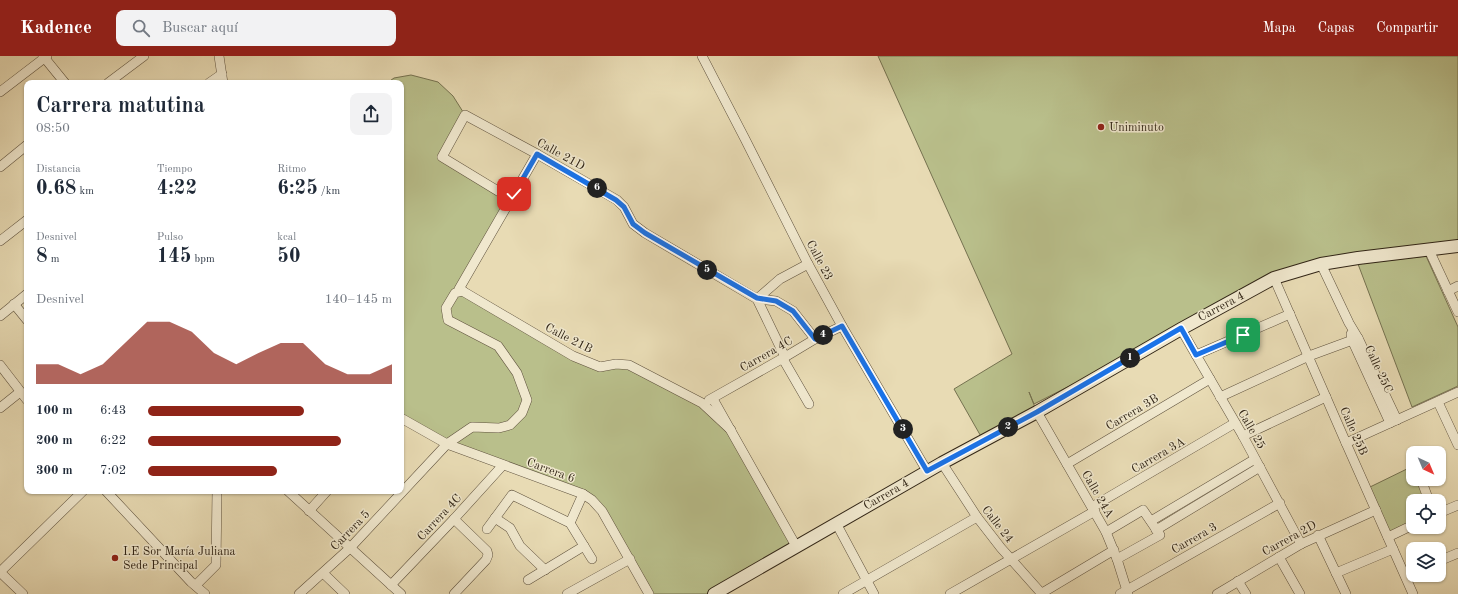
<!DOCTYPE html>
<html lang="es">
<head>
<meta charset="utf-8">
<style>
	:root { --surface:#fff; --page:#f2f2f3; --text:#1f2937; --muted:#747a83; --accent:#8f2418 }
	body { margin:0; font-family:"Old Standard TT",serif; background:var(--page); color:var(--text); height:100vh; display:flex; flex-direction:column; font-size:15px; white-space:nowrap }
	* { box-sizing:border-box; margin:0 }
	p { font-size:13px; color:var(--muted) }
	.icon { flex:none; width:22px; height:22px; fill:none; stroke:currentColor; stroke-width:2; stroke-linecap:round; stroke-linejoin:round }
	.map { position:relative; flex:1; overflow:hidden }
	.panel { position:absolute; left:24px; top:24px; width:380px; height:414px; display:flex; flex-direction:column; background:var(--surface); border-radius:8px; box-shadow:0 1px 3px #0004 }
	.panel>* { flex:none }
	.needle { width:26px; rotate:136deg }
	.fabs { position:absolute; left:1406px; top:390px; display:grid; gap:8px }
	.fabs a { display:grid; place-items:center; width:40px; height:40px; border-radius:8px; background:var(--surface); box-shadow:0 1px 3px #0004; font-size:20px }
	.pin { position:absolute; display:grid; place-items:center; width:34px; height:34px; color:#fff; margin:-17px; border-radius:8px; box-shadow:0 2px 6px #0006 }
	.km { position:absolute; width:20px; height:20px; margin:-10px; border-radius:50%; background:#222; color:#fff; font-size:11px; line-height:20px; text-align:center }
	.round { display:grid; place-items:center; flex:none; width:42px; height:42px; border-radius:8px; background:var(--page) }
	.summary { display:flex; align-items:center; justify-content:space-between; height:68px; padding:0 12px }
	h1 { font-size:22px; font-weight:700; line-height:30px }
	.metrics { display:grid; grid-template-columns:repeat(3,1fr); gap:6px; height:68px; padding:4px 12px }
	.metrics div { display:grid; align-content:center }
	.metrics b { font-size:20px; font-weight:700 }
	.metrics small { font-size:11px; font-weight:400 }
	.metrics p { font-size:11px }
	.chart { height:112px; padding:8px 12px }
	.chart p { display:flex; justify-content:space-between }
	.chart svg { width:100%; height:72px; margin-top:4px; fill:var(--accent); opacity:.7 }
	ul { padding:0 12px; list-style:none; font-size:13px }
	li { display:grid; grid-template-columns:64px 48px 1fr; align-items:center; height:30px }
	li i { height:10px; border-radius:5px; background:var(--accent) }
	header { display:flex; align-items:center; gap:24px; box-sizing:border-box; height:56px; padding:0 20px; background:var(--accent); color:#fff }
	header strong { font-size:19px }
	nav { display:flex; gap:22px; margin-inline-start:auto; font-size:14px }
	.search { width:280px; height:36px; background:var(--page); display:flex; align-items:center; gap:10px; box-sizing:border-box; padding:0 14px; border-radius:8px; color:var(--muted); font-size:15px }
	.map>svg:first-child { display:block }
	.green { fill:#b9bf8b; stroke:#757250 }
	.lines { fill:none; stroke-linecap:round; stroke-linejoin:round }
	.street-casing { stroke:#5f523e; stroke-width:10 }
	.secondary-casing { stroke:#312516; stroke-width:14 }
	.street { stroke:#f0e8ce; stroke-width:9 }
	.secondary { stroke:#f0e8ce; stroke-width:12 }
	.route-casing { stroke:#fff; stroke-width:8 }
	.route { stroke:#1a73e8; stroke-width:5 }
	.poi-dot { fill:#8f2418; stroke:#f0e8ce; stroke-width:1.5 }
	.labels { text-anchor:middle; stroke-width:3; stroke-linejoin:round; paint-order:stroke }
	.poi-label { font-size:12px; fill:#312516; stroke:#f0e8ce; text-anchor:start }
	.street-label { font-size:12px; fill:#312516; stroke:#f0e8ce }
</style>
</head>
<body>
<header>
<strong>Kadence</strong>
<div class="search"><svg class="icon" aria-label="search" viewBox="0 0 24 24"><circle cx="10" cy="10" r="6"/><path d="M15 15l6 6"/></svg>Buscar aquí</div>
<nav><a>Mapa</a><a>Capas</a><a>Compartir</a></nav>
</header>
<div class="map">
<svg width="1458" height="538" viewBox="0 0 1458 538">
	<rect width="100%" height="100%" fill="#e8dbb4"/>
	<filter id="stains"><feTurbulence type="fractalNoise" baseFrequency=".005" numOctaves="4"/><feColorMatrix values="0 0 0 0 .2 0 0 0 0 .09 0 0 0 0 .02 0 0 0 .5 -.17"/></filter>
	<radialGradient id="worn" r=".72"><stop offset=".6" stop-color="#630" stop-opacity="0"/><stop offset="1" stop-color="#630" stop-opacity=".3"/></radialGradient>
	<g class="green">
		<polygon points="878,0 1458,0 1458,189 1274,222 1181,273 1040,345 1034,348 1029,336 1036,354 983,384 954,333 1012,298"/>
		<polygon points="411,19 438,26 453,40 465,59 442,101 511,143 460,233 600,311 616,308 690,341 731,374 796,490 713,538 649,538 592,444 503,409 401,362 401,27 387,27 394,22"/>
		<polygon points="1426,200 1458,271 1458,330 1412,351 1358,208"/>
		<polygon points="1413,410 1413,423 1419,423 1428,445 1413,445 1413,467 1390,477 1370,431"/>
	</g>
	<g class="lines">
		<g class="street-casing">
			<g id="street">
				<polyline points="43,0 65,27"/>
				<polyline points="219,0 223,27"/>
				<polyline points="702,0 745,83 808,208 842,270 927,415"/>
				<polyline points="108,27 144,0"/>
				<polyline points="209,27 222,18"/>
				<polyline points="0,36 47,0"/>
				<polyline points="537,98 459,233 573,300 600,311 616,308 629,309 702,347 731,374"/>
				<polyline points="0,111 27,89"/>
				<polyline points="511,143 442,101 465,59 537,98 617,144 624,151 633,168 645,177 757,243 776,245 793,255 815,283"/>
				<polyline points="0,185 27,164"/>
				<polyline points="1429,194 1458,256"/>
				<polyline points="1321,208 1349,267 1358,282 1397,364"/>
				<polyline points="1274,222 1346,387 1413,538"/>
				<polyline points="1448,235 1458,230"/>
				<polyline points="757,243 785,301"/>
				<polyline points="757,243 780,223 808,208"/>
				<polyline points="14,248 27,264"/>
				<polyline points="0,260 27,238"/>
				<polyline points="1181,273 1243,380 1301,488"/>
				<polyline points="1351,278 1352,284 1390,367"/>
				<polyline points="1196,299 1290,258"/>
				<polyline points="783,303 809,348"/>
				<polyline points="0,309 27,344"/>
				<polyline points="1220,341 1309,300 1358,282"/>
				<polyline points="713,343 796,490"/>
				<polyline points="709,344 785,301 815,283 842,270"/>
				<polyline points="1438,346 1458,389"/>
				<polyline points="0,352 20,336"/>
				<polyline points="1037,356 1106,476 1117,503 1128,538"/>
				<polyline points="401,362 447,388 583,438 592,444 602,455 649,538"/>
				<polyline points="1243,380 1326,341"/>
				<polyline points="1346,387 1458,336"/>
				<polyline points="942,407 977,461 1001,492 1042,538"/>
				<polyline points="1067,408 1210,323"/>
				<polyline points="1421,423 1429,445"/>
				<polyline points="106,435 191,526 205,538"/>
				<polyline points="288,435 401,538"/>
				<polyline points="1092,451 1235,367"/>
				<polyline points="309,455 327,435"/>
				<polyline points="1439,457 1458,449"/>
				<polyline points="495,462 510,472 520,490 545,514"/>
				<polyline points="454,463 487,495 488,499 486,504 454,538"/>
				<polyline points="1151,465 1255,403"/>
				<polyline points="570,467 583,438"/>
				<polyline points="836,467 874,538"/>
				<polyline points="487,473 512,439 570,467 592,503"/>
				<polyline points="1156,474 1260,411"/>
				<polyline points="1106,476 1143,454 1160,479 1117,503"/>
				<polyline points="1318,479 1346,538"/>
				<polyline points="1388,481 1413,469"/>
				<polyline points="1279,501 1300,538"/>
				<polyline points="1439,505 1458,497"/>
				<polyline points="0,516 83,435"/>
				<polyline points="0,516 23,538"/>
				<polyline points="323,517 345,538"/>
				<polyline points="1336,517 1393,493"/>
				<polyline points="528,524 584,490"/>
				<polyline points="1238,525 1246,538"/>
				<polyline points="196,529 216,509 217,435"/>
				<polyline points="391,529 454,463 503,409"/>
				<polyline points="1042,537 1114,494"/>
				<polyline points="299,538 350,492 447,388 472,371 499,372 510,369 522,357 527,344 517,317 498,290 448,264 446,252 455,237 463,235"/>
				<polyline points="567,538 630,503"/>
				<polyline points="843,538 977,461"/>
				<polyline points="950,538 1095,455"/>
				<polyline points="1120,538 1280,447"/>
				<polyline points="1217,538 1301,488 1376,454"/>
			</g>
		</g>
		<g class="secondary-casing">
			<polyline id="secondary" points="714,538 942,407 1037,356 1181,273 1274,222 1321,208 1358,202 1458,190"/>
		</g>
		<use href="#street" class="street"/>
		<use href="#secondary" class="secondary"/>
	</g>
	<g class="lines">
		<g class="route-casing">
			<polyline id="route" points="514,138 537,98 616,144 624,151 633,168 645,177 757,242 776,245 793,255 815,283 842,270 927,415 1037,356 1181,272 1196,299 1243,279"/>
		</g>
		<use href="#route" class="route"/>
	</g>
	<g class="poi-dot">
		<circle cx="1101" cy="71" r="4"/>
		<circle cx="115" cy="502" r="4"/>
	</g>
	<g class="labels">
		<g class="poi-label">
			<text x="1109" y="75">Uniminuto</text>
			<text x="123" y="499">I.E Sor María Juliana<tspan x="123" dy="14">Sede Principal</tspan></text>
		</g>
		<g class="street-label">
			<text transform="translate(561 98) rotate(29)" y="4">Calle 21D</text>
			<text transform="translate(820 204) rotate(62)" y="4">Calle 23</text>
			<text transform="translate(1221 250) rotate(-28)" y="4">Carrera 4</text>
			<text transform="translate(569 282) rotate(27)" y="4">Calle 21B</text>
			<text transform="translate(766 298) rotate(-30)" y="4">Carrera 4C</text>
			<text transform="translate(1379 313) rotate(65)" y="4">Calle 25C</text>
			<text transform="translate(1132 356) rotate(-31)" y="4">Carrera 3B</text>
			<text transform="translate(1252 373) rotate(60)" y="4">Calle 25</text>
			<text transform="translate(1354 375) rotate(66)" y="4">Calle 25B</text>
			<text transform="translate(1158 399) rotate(-30)" y="4">Carrera 3A</text>
			<text transform="translate(551 414) rotate(20)" y="4">Carrera 6</text>
			<text transform="translate(886 438) rotate(-30)" y="4">Carrera 4</text>
			<text transform="translate(1098 438) rotate(60)" y="4">Calle 24A</text>
			<text transform="translate(439 461) rotate(-47)" y="4">Carrera 4C</text>
			<text transform="translate(998 468) rotate(52)" y="4">Calle 24</text>
			<text transform="translate(350 474) rotate(-46)" y="4">Carrera 5</text>
			<text transform="translate(1194 482) rotate(-30)" y="4">Carrera 3</text>
			<text transform="translate(1289 482) rotate(-29)" y="4">Carrera 2D</text>
		</g>
	</g>
	<rect width="100%" height="100%" filter="url(#stains)"/>
	<rect width="100%" height="100%" fill="url(#worn)"/>
</svg>
<div class="fabs">
<a><svg class="needle" viewBox="-14 -14 28 28"><path d="M0-13l5 13h-10z" fill="#e53935"/><path d="M0 13l5-13h-10z" fill="#747a83"/></svg></a>
<a><svg class="icon" aria-label="locate" viewBox="0 0 24 24"><circle cx="12" cy="12" r="6"/><path d="M12 2v4M12 18v4M2 12h4M18 12h4"/></svg></a>
<a><svg class="icon" aria-label="layers" viewBox="0 0 24 24"><path d="M12 4l9 5-9 5-9-5zM3 14l9 5 9-5"/></svg></a>
</div>
<div class="pin" style="left:1243px;top:279px;background:#1e9e55"><svg class="icon" aria-label="arrive" viewBox="0 0 24 24"><path d="M6 21V4h12l-3 4 3 4H6"/></svg></div>
<div class="pin" style="left:514px;top:138px;background:#d93025"><svg class="icon" aria-label="check" viewBox="0 0 24 24"><path d="M5 12l5 5 9-10"/></svg></div>
<b class="km" style="left:1130px;top:302px">1</b>
<b class="km" style="left:1008px;top:371px">2</b>
<b class="km" style="left:903px;top:373px">3</b>
<b class="km" style="left:823px;top:279px">4</b>
<b class="km" style="left:707px;top:214px">5</b>
<b class="km" style="left:597px;top:132px">6</b>
<section class="panel">
<div class="summary"><div><h1>Carrera matutina</h1><p>08:50</p></div><a class="round"><svg class="icon" aria-label="share" viewBox="0 0 24 24"><path d="M12 15V3M7 8l5-5 5 5M5 13v7h14v-7"/></svg></a></div>
<div class="metrics">
<div><p>Distancia</p><b>0.68<small> km</small></b></div>
<div><p>Tiempo</p><b>4:22</b></div>
<div><p>Ritmo</p><b>6:25<small> /km</small></b></div>
</div>
<div class="metrics">
<div><p>Desnivel</p><b>8<small> m</small></b></div>
<div><p>Pulso</p><b>145<small> bpm</small></b></div>
<div><p>kcal</p><b>50</b></div>
</div>
<div class="chart"><p><span>Desnivel</span>140–145 m</p>
<svg viewBox="0 0 160 44" preserveAspectRatio="none"><path d="M0 44V32L10 32L20 38L30 32L40 19L50 6L60 6L70 12L80 25L90 32L100 25L110 19L120 19L130 32L140 38L150 38L160 32V44z"/></svg>
</div>
<ul>
<li><b>100 m</b>6:43<i style="width:64%"></i></li>
<li><b>200 m</b>6:22<i style="width:79%"></i></li>
<li><b>300 m</b>7:02<i style="width:53%"></i></li>
</ul>
</section>
</div>
</body>
</html>
